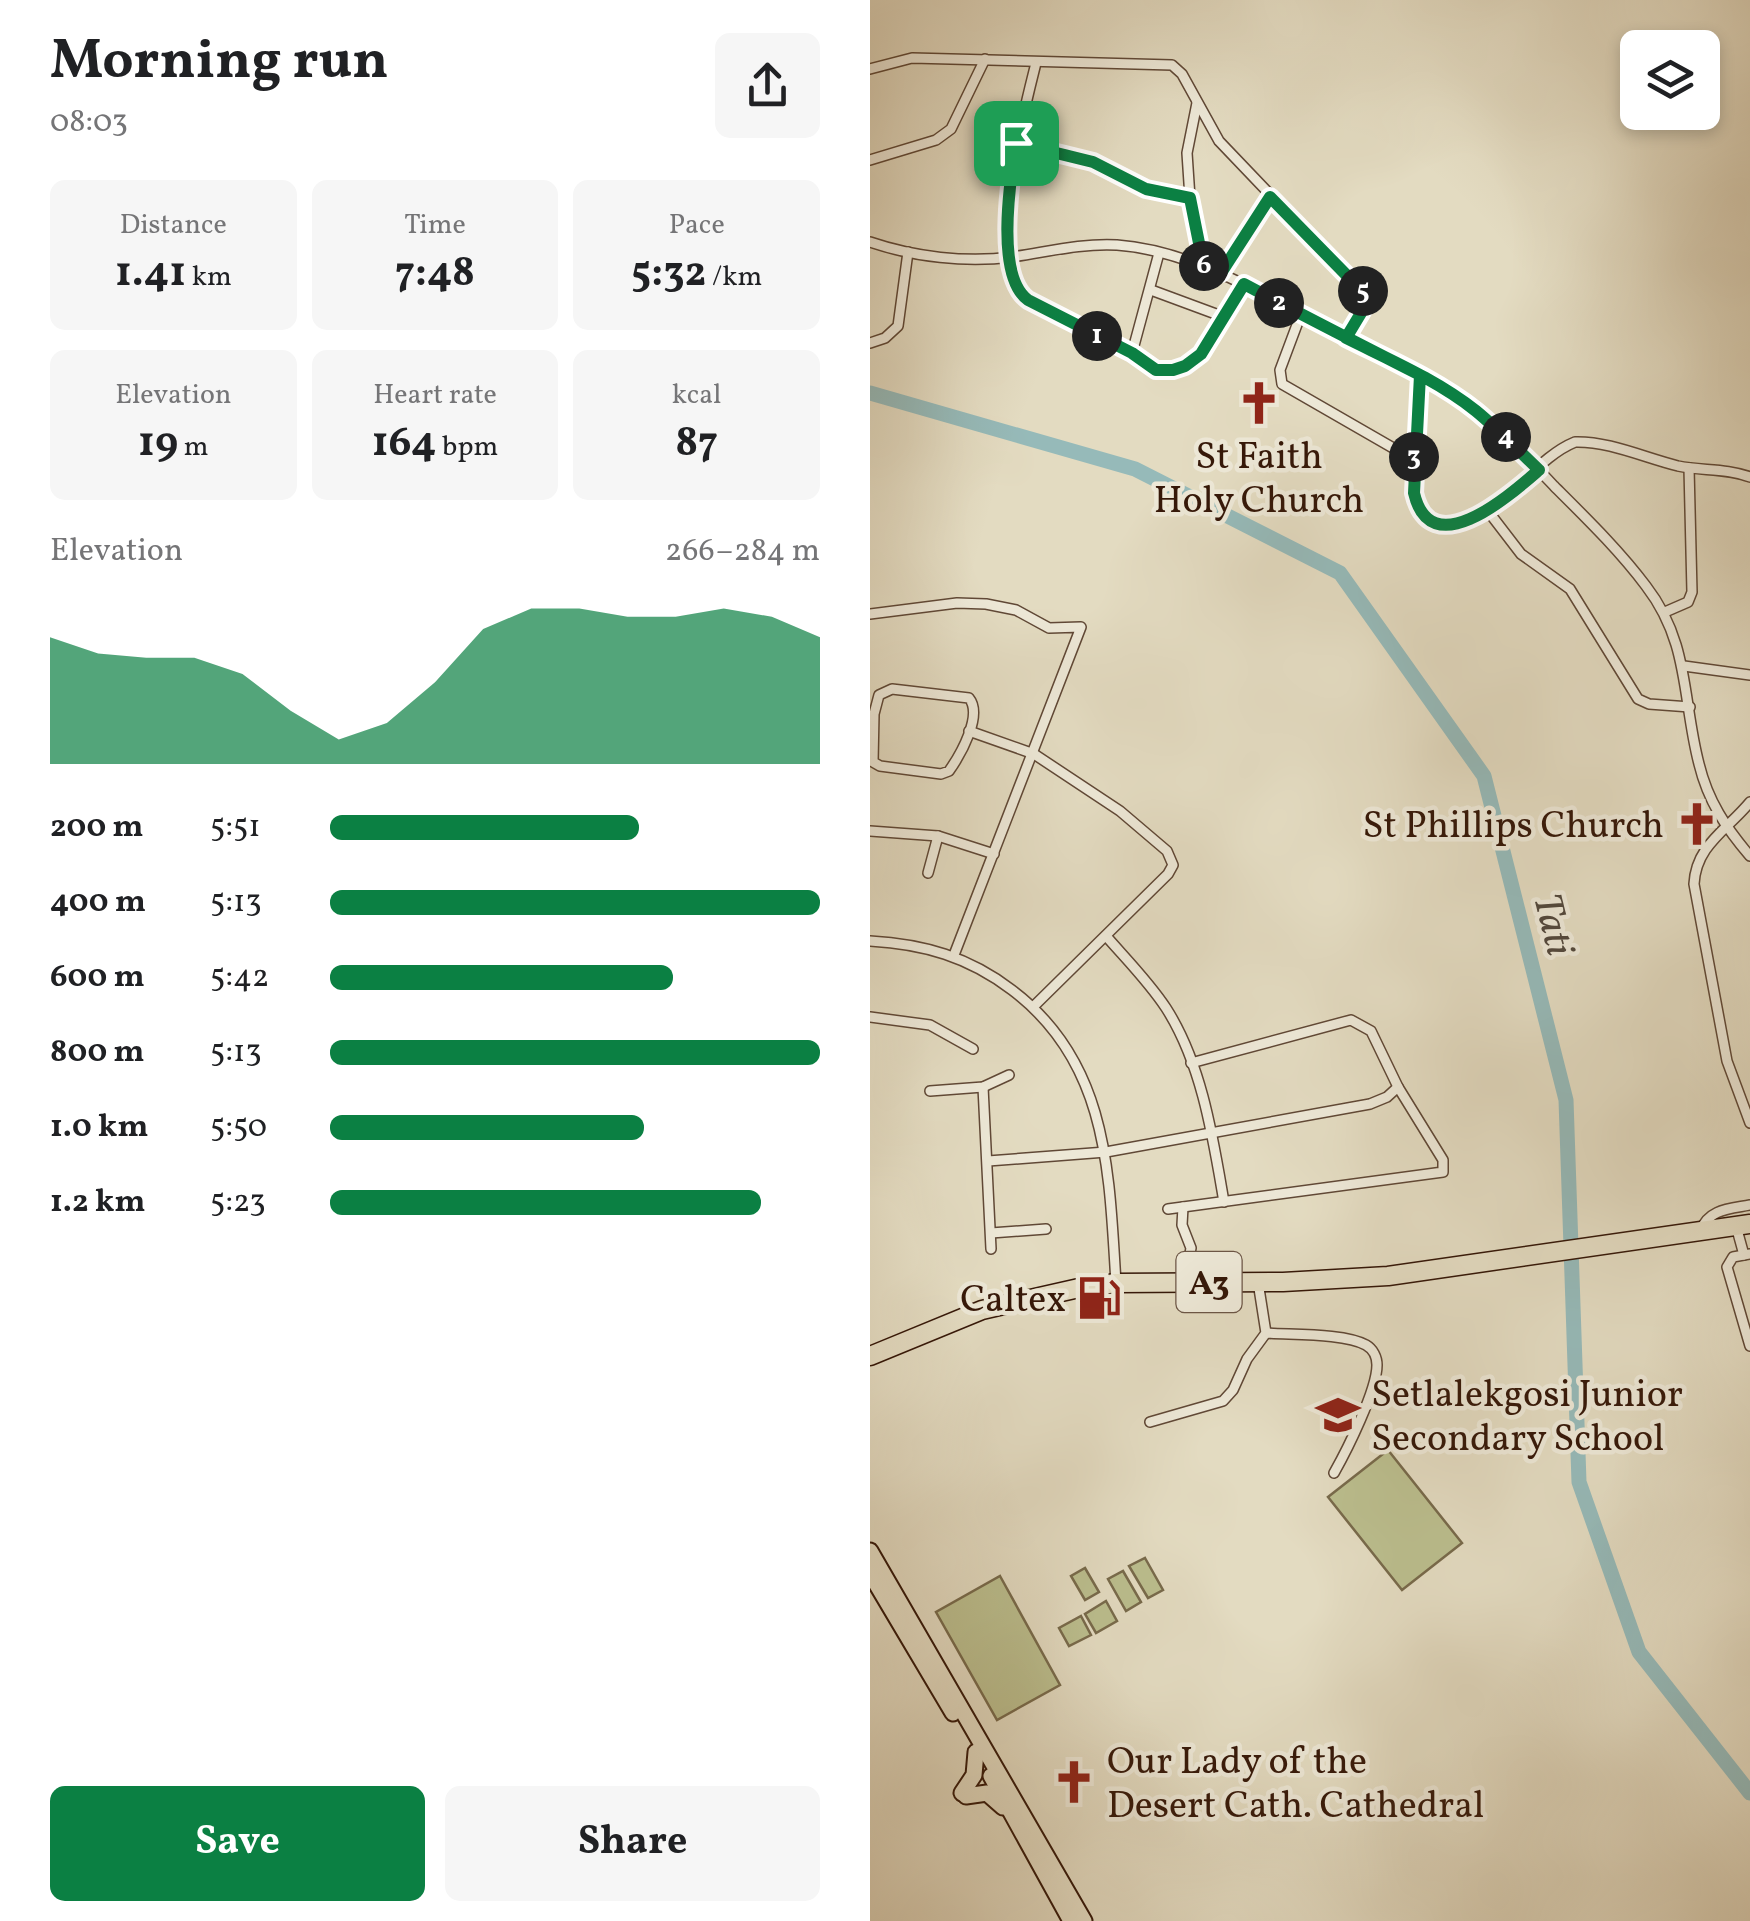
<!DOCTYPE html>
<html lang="en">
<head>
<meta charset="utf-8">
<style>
	:root { --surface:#fff; --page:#f6f6f6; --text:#202124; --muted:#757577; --accent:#0b8043 }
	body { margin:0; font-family:Vollkorn,serif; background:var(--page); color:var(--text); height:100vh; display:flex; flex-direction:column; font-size:38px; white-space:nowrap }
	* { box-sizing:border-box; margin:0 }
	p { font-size:32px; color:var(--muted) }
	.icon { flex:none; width:55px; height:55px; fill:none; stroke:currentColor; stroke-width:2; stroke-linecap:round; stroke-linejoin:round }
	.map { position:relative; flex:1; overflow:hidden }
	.drawer { display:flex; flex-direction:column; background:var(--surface); width:870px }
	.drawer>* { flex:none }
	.buttons { position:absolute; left:750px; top:30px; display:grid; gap:20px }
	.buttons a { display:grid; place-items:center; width:100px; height:100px; border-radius:15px; background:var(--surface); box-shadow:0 5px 15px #0003; font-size:50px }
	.pin { position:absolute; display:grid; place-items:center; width:85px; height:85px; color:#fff; margin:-42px; border-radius:20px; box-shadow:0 5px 15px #0006 }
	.km { position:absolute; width:50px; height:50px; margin:-25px; border-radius:50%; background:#222; color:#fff; font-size:28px; line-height:50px; text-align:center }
	.round { display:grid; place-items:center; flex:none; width:105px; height:105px; border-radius:15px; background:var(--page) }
	.summary { display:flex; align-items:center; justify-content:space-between; height:170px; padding:0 50px }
	h1 { font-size:55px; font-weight:700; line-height:75px }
	.stats { display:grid; grid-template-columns:repeat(3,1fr); gap:15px; height:170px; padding:10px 50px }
	.stats div { display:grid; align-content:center; border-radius:15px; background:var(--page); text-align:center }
	.stats b { font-size:42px; font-weight:700 }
	.stats small { font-size:28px; font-weight:400 }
	.stats p { font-size:28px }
	.chart { height:280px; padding:20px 50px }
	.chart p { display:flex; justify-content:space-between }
	.chart svg { width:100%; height:180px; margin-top:10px; fill:var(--accent); opacity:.7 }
	.primary-button { display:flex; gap:20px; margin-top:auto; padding:20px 50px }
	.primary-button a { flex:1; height:115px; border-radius:15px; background:var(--accent); color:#fff; font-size:40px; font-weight:700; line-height:115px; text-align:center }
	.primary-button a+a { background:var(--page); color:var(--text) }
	ul { padding:0 50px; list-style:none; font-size:32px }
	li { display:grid; grid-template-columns:160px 120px 1fr; align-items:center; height:75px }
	li i { height:25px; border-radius:12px; background:var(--accent) }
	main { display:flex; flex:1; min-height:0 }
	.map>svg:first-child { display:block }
	.green { fill:#bbbe8e; stroke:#786a4b; stroke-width:2.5 }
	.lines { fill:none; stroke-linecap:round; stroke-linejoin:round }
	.river { stroke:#96bab9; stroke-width:15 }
	.street-casing { stroke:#604836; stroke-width:12 }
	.primary-casing { stroke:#351708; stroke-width:19 }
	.highway-casing { stroke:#351708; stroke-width:21 }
	.street { stroke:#ede8d7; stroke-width:9 }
	.primary { stroke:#e3dbc1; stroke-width:15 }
	.highway { stroke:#e3dbc1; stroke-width:18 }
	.route-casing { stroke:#fff; stroke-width:20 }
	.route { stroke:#0b8043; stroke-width:12 }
	.labels { text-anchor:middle; stroke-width:9; stroke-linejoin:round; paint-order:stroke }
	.shield { fill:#ede8d7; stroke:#6c5646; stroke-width:2.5 }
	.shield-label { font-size:35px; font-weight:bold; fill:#351708 }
	.poi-label { font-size:38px; fill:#351708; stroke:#ede8d7; text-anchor:end }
	.water-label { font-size:40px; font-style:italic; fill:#52483d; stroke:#ede8d7 }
</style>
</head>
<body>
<main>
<section class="drawer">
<div class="summary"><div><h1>Morning run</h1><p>08:03</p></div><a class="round"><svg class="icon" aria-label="share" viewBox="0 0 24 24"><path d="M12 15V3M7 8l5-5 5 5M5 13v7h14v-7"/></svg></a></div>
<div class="stats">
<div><p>Distance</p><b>1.41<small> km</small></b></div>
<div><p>Time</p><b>7:48</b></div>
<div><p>Pace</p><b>5:32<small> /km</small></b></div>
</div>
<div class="stats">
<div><p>Elevation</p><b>19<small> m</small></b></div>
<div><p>Heart rate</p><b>164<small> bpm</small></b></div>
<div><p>kcal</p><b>87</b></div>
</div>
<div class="chart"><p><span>Elevation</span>266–284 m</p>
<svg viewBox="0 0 160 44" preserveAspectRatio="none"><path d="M0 44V13L10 17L20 18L30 18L40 22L50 31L60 38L70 34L80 24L90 11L100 6L110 6L120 8L130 8L140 6L150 8L160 13V44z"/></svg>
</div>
<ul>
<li><b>200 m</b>5:51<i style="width:63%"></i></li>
<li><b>400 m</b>5:13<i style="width:100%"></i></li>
<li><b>600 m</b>5:42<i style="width:70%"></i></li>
<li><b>800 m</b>5:13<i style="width:100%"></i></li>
<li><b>1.0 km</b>5:50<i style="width:64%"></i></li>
<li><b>1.2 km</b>5:23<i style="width:88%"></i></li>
</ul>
<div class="primary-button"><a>Save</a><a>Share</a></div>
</section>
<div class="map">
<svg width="880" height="1921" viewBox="0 0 880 1921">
	<rect width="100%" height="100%" fill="#e3dbc1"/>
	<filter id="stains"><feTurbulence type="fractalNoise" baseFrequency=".002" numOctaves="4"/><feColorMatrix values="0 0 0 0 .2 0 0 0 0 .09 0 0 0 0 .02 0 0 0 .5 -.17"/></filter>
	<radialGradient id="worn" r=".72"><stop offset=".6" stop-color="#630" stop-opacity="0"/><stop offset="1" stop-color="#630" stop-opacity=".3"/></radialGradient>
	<g class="green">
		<polygon points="518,1450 592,1543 532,1590 458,1497"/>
		<polygon points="275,1558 293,1590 278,1598 259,1566"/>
		<polygon points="215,1568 229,1592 215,1600 201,1576"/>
		<polygon points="253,1571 271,1602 256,1611 238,1579"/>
		<polygon points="130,1576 190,1685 127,1720 66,1612"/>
		<polygon points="236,1601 247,1621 226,1633 215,1614"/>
		<polygon points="211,1616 221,1635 199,1646 189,1628"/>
	</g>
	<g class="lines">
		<polyline class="river" points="0,393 265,469 470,573 614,776 696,1100 709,1482 769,1652 880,1793"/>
		<g class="street-casing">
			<g id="street">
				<path d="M166,63C154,111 112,267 158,301L262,353"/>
				<polyline points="0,69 42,58 302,65 312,74 349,141 495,294 494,308 476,337"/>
				<polyline points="146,143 223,162 276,189 320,198 317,153 327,103"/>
				<polyline points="0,160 66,140 81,129 115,59"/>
				<polyline points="320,198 330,247 325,263"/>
				<path d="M0,242C44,257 96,263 142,257C177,252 211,243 247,245C313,250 372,283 430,313C481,340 534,363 583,395C621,419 653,453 684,486C716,518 749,550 776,586C820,643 812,699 829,764C838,801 856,828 880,856"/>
				<path d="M289,253L262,353C269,358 275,364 282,368C325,388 357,312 374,284"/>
				<polyline points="351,273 400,197"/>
				<polyline points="281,290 354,317"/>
				<polyline points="431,314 410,370 412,384 544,460"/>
				<polyline points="0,343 15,338 28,326 38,252"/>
				<path d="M550,375L544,493L551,512L567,525C631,528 656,462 705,442C739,441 775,458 808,466C832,471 856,468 880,477"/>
				<polyline points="618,511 651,554 700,589 768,699 779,704 820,707"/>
				<polyline points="795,612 818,602 822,592 819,468"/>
				<polyline points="0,614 87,603 116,604 146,610 179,628 211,627 84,955"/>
				<polyline points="814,666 880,675"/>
				<path d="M22,689L99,698C113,715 91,754 79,771L71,774L10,766L3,762L4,714L9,695Z"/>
				<polyline points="99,731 164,754 250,811 297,851 303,865 298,874 164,1006"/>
				<path d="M880,802C857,830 826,845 824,884L857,1061L880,1123"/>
				<polyline points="0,831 68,836 124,854"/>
				<polyline points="58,873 68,836"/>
				<path d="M236,936C256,959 279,982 296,1008C332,1064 343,1138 354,1202"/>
				<path d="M0,941C54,944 99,957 142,990C239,1063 239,1173 246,1283"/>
				<polyline points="0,1017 60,1025 103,1049"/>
				<polyline points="113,1087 121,1249"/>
				<polyline points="60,1091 113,1087 139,1075"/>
				<polyline points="118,1161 236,1152 500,1104 517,1097 528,1087 501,1031 481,1020 321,1063"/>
				<polyline points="313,1207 312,1225 321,1248 315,1281"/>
				<polyline points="298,1209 573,1172 573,1160 528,1087"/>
				<polyline points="866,1226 874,1255"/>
				<path d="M831,1230C839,1209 859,1209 880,1205"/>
				<polyline points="121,1233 176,1229"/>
				<polyline points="880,1254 863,1257 857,1267 880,1346"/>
				<path d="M396,1333C421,1335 475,1333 496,1345C503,1349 507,1357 507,1365C507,1390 477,1450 464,1473"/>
				<polyline points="280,1422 353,1401 363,1390 377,1359 396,1333 388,1282"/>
			</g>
		</g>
		<g class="primary-casing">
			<g id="primary">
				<polyline points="0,1551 214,1921"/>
				<polyline points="0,1573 83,1713"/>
				<polyline points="121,1776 201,1921"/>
				<polyline points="92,1793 104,1775 106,1752"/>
				<polyline points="96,1796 117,1793 133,1807"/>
			</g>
		</g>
		<g class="highway-casing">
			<polyline id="highway" points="0,1356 112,1310 209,1288 246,1283 413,1282 518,1276 880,1224"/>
		</g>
		<use href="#street" class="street"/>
		<use href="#primary" class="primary"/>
		<use href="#highway" class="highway"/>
	</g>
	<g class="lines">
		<g class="route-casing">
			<path id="route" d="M146,143C140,180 125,276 158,300L262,353L286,370H303L315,366L331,354L374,284C432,315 491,345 550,375L544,493C561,566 641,494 669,470C648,450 628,429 606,411C567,380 520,360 476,338L494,308L495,294L400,197L351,273L326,263L330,248L320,198L276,189L223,162L146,143"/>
		</g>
		<use href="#route" class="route"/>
	</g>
	<defs>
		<g id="church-bare" transform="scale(3.45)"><path d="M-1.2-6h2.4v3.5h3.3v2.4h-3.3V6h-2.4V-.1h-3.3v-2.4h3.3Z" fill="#8f2418" stroke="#ede8d7" stroke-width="2.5" paint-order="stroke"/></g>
		<g id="fuel-bare" transform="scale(3.45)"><path d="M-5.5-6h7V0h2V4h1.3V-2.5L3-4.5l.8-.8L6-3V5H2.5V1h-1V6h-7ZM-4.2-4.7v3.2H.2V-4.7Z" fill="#8f2418" stroke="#ede8d7" stroke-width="2.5" paint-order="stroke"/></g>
		<g id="school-bare" transform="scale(3.45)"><path d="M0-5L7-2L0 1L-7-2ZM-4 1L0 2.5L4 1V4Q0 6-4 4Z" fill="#8f2418" stroke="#ede8d7" stroke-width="2.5" paint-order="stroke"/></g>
	</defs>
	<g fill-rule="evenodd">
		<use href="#church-bare" x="389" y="403"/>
		<use href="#church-bare" x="827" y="824"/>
		<use href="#fuel-bare" x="229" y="1298"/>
		<use href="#school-bare" x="468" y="1415"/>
		<use href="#church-bare" x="204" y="1782"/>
	</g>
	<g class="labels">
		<rect class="shield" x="306.5" y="1252" width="65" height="60" rx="8"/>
		<g class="shield-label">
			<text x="339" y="1294">A3</text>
		</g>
		<g class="poi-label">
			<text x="389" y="468" text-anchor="middle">St Faith<tspan x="389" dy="44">Holy Church</tspan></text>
			<text x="794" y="837">St Phillips Church</text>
			<text x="196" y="1311">Caltex</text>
			<text x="501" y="1406" text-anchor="start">Setlalekgosi Junior<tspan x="501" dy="44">Secondary School</tspan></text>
			<text x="237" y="1773" text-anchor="start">Our Lady of the<tspan x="237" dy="44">Desert Cath. Cathedral</tspan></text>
		</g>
		<g class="water-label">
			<text transform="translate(685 924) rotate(76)" y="14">Tati</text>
		</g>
	</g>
	<rect width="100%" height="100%" filter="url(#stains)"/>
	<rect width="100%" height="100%" fill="url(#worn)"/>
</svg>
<div class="buttons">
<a><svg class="icon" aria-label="layers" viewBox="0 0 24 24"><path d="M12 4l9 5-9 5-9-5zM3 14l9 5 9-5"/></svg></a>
</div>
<div class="pin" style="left:146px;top:143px;background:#1e9e55"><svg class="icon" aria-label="arrive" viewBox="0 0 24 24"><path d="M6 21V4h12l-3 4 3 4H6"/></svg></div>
<b class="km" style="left:227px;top:336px">1</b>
<b class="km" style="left:409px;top:303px">2</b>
<b class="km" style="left:544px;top:457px">3</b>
<b class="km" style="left:636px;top:437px">4</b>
<b class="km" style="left:493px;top:291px">5</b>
<b class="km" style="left:334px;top:266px">6</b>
</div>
</main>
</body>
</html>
